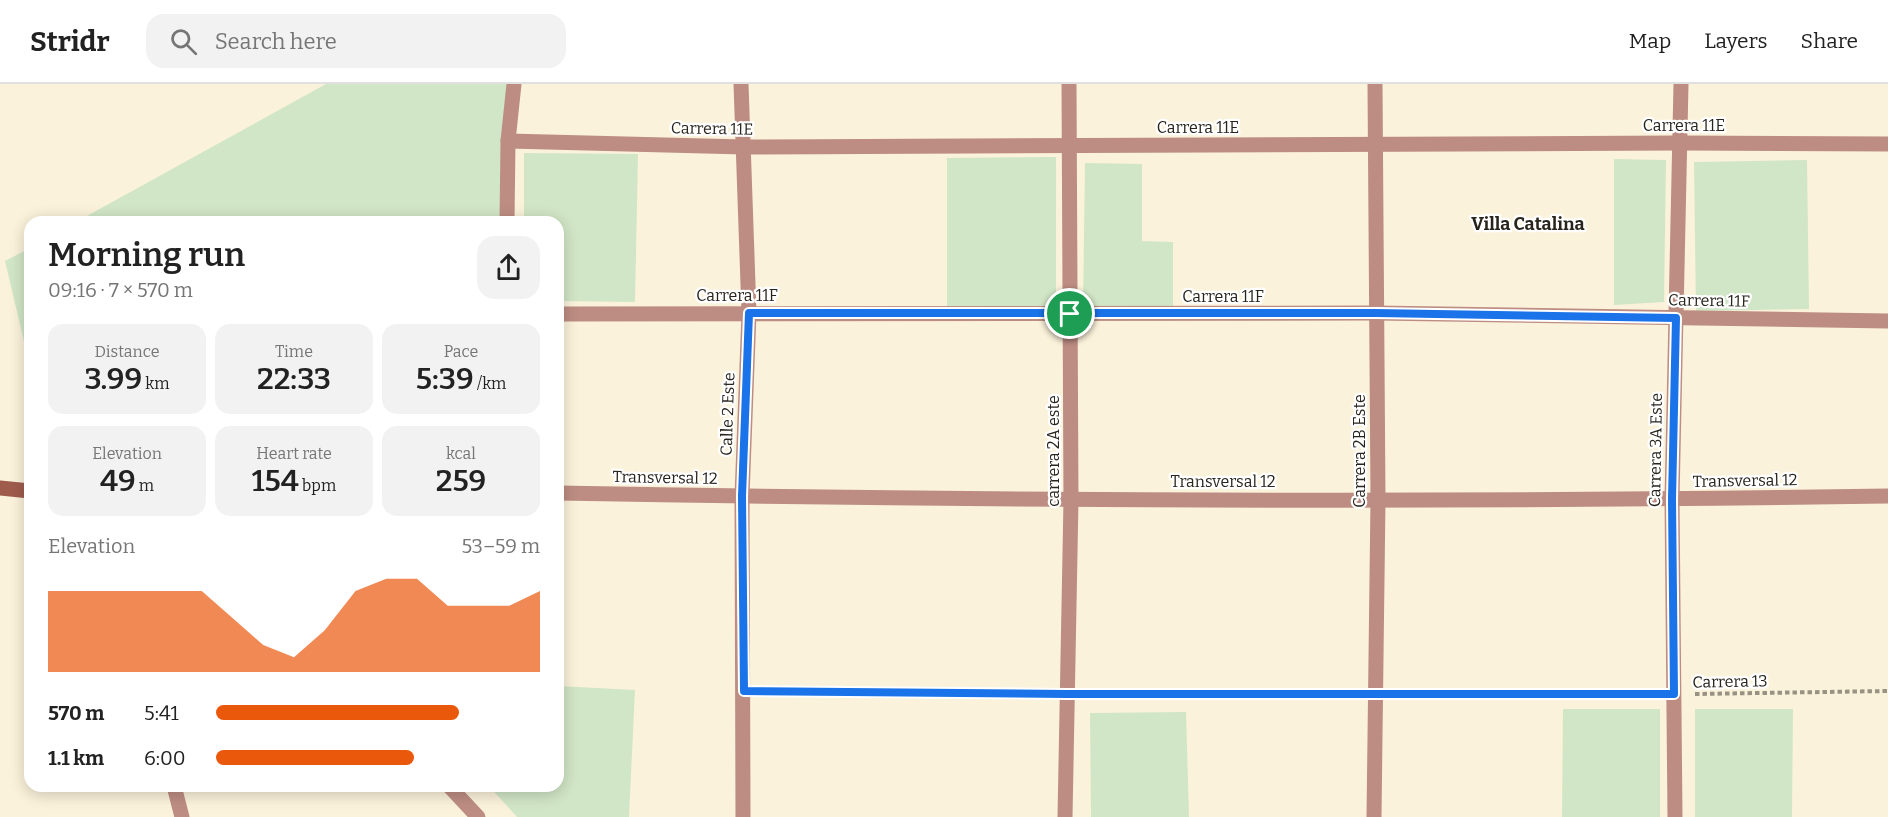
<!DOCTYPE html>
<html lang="en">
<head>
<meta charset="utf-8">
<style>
	:root { --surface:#fff; --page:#f2f2f2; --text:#222; --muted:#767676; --line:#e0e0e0; --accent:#ea580c }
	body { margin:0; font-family:Bitter,serif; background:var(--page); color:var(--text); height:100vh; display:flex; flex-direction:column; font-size:22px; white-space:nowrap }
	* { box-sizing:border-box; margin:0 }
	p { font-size:20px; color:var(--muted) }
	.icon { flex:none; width:33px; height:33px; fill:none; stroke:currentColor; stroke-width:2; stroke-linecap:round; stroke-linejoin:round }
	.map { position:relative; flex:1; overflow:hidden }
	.drawer { position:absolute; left:24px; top:132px; width:540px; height:576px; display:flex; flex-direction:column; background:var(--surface); border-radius:18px; box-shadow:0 3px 15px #0003 }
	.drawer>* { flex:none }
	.pin { position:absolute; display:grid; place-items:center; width:51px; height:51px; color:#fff; margin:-26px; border:3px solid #fff; border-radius:50%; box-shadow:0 2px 6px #0007 }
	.round { display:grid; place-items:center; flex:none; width:63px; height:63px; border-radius:18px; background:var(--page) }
	.overview { display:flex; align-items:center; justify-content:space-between; height:102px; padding:0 24px }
	h1 { font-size:33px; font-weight:600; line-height:45px }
	.metrics { display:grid; grid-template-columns:repeat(3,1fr); gap:9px; height:102px; padding:6px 24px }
	.metrics div { display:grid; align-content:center; border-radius:15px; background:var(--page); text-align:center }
	.metrics b { font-size:30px; font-weight:600 }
	.metrics small { font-size:16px; font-weight:400 }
	.metrics p { font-size:16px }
	.chart { height:168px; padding:12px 24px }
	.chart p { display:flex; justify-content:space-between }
	.chart svg { width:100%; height:108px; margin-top:6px; fill:var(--accent); opacity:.7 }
	ul { padding:0 24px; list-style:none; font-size:20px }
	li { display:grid; grid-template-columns:96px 72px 1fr; align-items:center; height:45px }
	li i { height:15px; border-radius:8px; background:var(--accent) }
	header { display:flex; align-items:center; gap:36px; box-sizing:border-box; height:84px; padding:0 30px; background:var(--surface); border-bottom:2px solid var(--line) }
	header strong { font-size:28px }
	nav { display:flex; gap:33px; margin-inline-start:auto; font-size:21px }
	.search { width:420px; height:54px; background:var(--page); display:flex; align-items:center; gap:15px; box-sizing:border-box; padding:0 21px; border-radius:18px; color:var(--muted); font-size:22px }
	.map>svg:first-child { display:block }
	.green { fill:#d1e6c6 }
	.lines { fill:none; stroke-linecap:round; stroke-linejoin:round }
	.path { stroke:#989282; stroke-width:4; stroke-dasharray:4.5 3; stroke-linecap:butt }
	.street { stroke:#bd8d83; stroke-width:15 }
	.secondary { stroke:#9f5c4d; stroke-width:15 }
	.route-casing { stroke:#fff; stroke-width:12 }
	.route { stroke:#1a73e8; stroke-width:8 }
	.labels { text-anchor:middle; stroke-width:4.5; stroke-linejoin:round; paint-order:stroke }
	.street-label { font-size:16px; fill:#28241c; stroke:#fff }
	.neighbourhood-label { font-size:18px; font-weight:bold; fill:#28241c; stroke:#fff }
</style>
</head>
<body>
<header>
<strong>Stridr</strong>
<div class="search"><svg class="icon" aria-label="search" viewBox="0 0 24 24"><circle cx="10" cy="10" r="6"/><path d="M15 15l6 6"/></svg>Search here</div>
<nav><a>Map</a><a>Layers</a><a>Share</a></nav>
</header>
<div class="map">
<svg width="1888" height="733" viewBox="0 0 1888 733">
	<rect width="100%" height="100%" fill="#fbf2db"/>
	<g class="green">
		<polygon points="326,0 508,0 501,138 76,138"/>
		<polygon points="524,69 638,70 635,218 558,217 558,138 524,138"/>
		<polygon points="1056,73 1056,224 947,224 947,74"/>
		<polygon points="1614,75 1666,76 1664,218 1614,221"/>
		<polygon points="1807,76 1809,225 1696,227 1694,78"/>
		<polygon points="1085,79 1142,80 1142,157 1173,158 1173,225 1083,224"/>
		<polygon points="30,164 30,283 5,177"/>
		<polygon points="558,602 635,606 629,733 517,733 489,702 558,702"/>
		<polygon points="1563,625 1660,625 1660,733 1562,733"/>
		<polygon points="1695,625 1793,625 1792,733 1695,733"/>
		<polygon points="1186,628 1189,733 1091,733 1090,629"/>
	</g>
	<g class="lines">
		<g class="path">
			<polyline points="765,607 1046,610"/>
			<polyline points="1089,610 1355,610"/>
			<polyline points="1398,610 1652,610"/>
			<polyline points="1695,610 1888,607"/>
		</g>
		<g class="street">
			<polyline points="741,0 749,229 742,412 743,733"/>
			<polyline points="508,57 744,63 1679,59 1888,60"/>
			<polyline points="507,138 508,57 514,0"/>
			<polyline points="558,230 1376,229 1888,237"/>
			<path d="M558,409C1001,417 1445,419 1888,412"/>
			<polyline points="174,702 182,733"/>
			<polyline points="449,702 478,733"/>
			<polyline points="1065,733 1071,416 1069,0"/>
			<polyline points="1374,733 1378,415 1375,0"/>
			<polyline points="1675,733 1672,415 1681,0"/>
		</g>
		<polyline class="secondary" points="0,404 30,407"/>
	</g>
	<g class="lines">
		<g class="route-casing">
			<polygon id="route" points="749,229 1376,229 1676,234 1672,415 1674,610 1067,610 744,607 742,412"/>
		</g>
		<use href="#route" class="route"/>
	</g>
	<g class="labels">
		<g class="street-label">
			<text x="1684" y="47">Carrera 11E</text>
			<text x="1198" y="49">Carrera 11E</text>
			<text transform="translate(712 44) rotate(1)" y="6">Carrera 11E</text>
			<text x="737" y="217">Carrera 11F</text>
			<text x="1223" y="218">Carrera 11F</text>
			<text transform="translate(1709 216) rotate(1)" y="6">Carrera 11F</text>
			<text transform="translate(727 330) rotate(-88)" y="6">Calle 2 Este</text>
			<text transform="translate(1655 366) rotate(-89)" y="6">Carrera 3A Este</text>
			<text transform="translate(1053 367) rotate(-90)" y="6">carrera 2A este</text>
			<text transform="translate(1359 367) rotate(-90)" y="6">Carrera 2B Este</text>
			<text transform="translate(665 393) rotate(1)" y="6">Transversal 12</text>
			<text transform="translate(1745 396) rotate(-1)" y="6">Transversal 12</text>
			<text x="1223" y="403">Transversal 12</text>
			<text transform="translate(1730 597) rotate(-1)" y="6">Carrera 13</text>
		</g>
		<g class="neighbourhood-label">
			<text x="1528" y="146">Villa Catalina</text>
		</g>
	</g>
</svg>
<div class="pin" style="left:1070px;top:230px;background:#1e9e55"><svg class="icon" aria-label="arrive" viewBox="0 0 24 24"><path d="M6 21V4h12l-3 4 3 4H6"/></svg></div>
<section class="drawer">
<div class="overview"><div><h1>Morning run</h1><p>09:16 · 7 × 570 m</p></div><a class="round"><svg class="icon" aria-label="share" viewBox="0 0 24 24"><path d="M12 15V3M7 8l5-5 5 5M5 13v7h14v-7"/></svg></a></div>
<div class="metrics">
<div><p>Distance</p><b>3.99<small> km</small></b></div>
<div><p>Time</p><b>22:33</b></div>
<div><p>Pace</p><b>5:39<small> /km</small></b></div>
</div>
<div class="metrics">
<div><p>Elevation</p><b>49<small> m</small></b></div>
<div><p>Heart rate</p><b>154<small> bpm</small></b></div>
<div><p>kcal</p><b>259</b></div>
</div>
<div class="chart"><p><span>Elevation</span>53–59 m</p>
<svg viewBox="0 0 160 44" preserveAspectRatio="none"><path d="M0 44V11L10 11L20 11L30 11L40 11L50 11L60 22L70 33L80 38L90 27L100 11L110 6L120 6L130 17L140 17L150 17L160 11V44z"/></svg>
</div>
<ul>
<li><b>570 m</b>5:41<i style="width:75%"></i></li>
<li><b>1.1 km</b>6:00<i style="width:61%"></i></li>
</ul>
</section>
</div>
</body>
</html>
